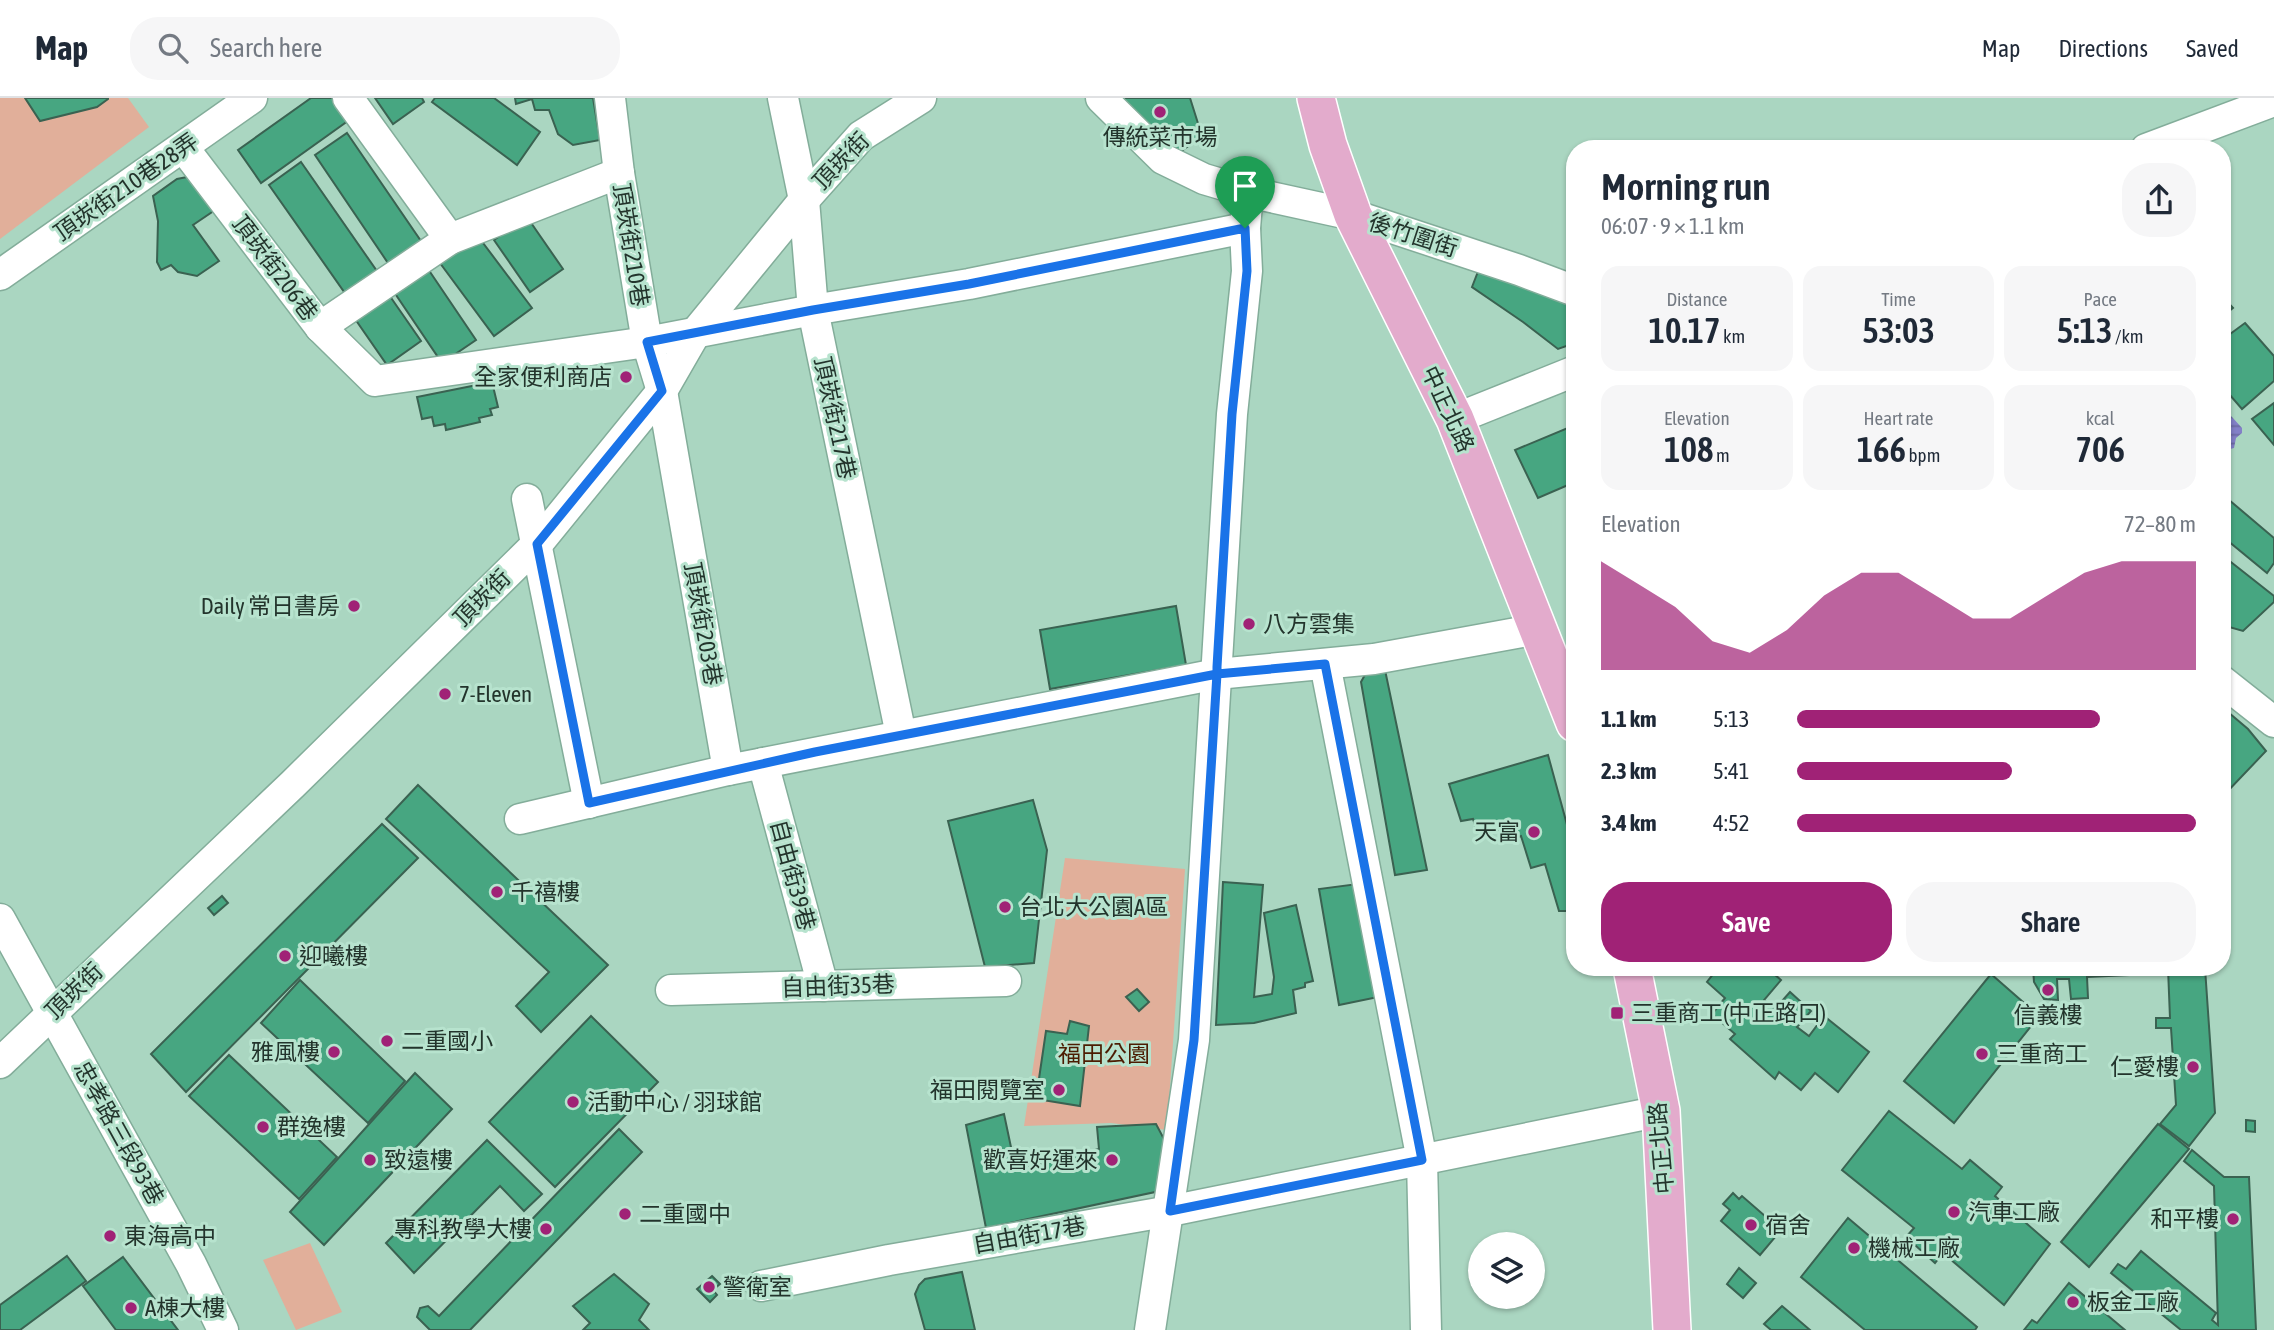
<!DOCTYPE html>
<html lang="en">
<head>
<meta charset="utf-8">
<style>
	:root { --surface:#fff; --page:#f6f6f7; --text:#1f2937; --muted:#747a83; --line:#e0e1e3; --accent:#a02276 }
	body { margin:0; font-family:"Asap Condensed","Noto Sans TC",sans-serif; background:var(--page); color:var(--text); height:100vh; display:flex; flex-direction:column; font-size:26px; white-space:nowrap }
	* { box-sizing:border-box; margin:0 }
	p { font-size:23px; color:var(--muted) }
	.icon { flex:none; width:38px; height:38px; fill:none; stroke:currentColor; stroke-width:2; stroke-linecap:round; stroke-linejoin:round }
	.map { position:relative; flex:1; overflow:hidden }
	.drawer { position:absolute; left:1566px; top:42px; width:665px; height:836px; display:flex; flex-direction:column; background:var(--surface); border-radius:28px; box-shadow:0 2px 5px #0004 }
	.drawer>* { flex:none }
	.tools { position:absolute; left:1468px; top:1134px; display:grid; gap:14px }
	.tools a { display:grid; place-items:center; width:77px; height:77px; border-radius:50%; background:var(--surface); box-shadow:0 2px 5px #0004; font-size:35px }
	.pin { position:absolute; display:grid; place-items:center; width:60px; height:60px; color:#fff; margin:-72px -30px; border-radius:50% 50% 50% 0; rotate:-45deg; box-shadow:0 0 7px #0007 }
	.pin .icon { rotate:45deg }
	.round { display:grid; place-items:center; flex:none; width:74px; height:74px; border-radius:28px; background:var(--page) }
	.head { display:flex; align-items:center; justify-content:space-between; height:119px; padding:0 35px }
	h1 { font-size:38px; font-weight:600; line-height:52px }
	.metrics { display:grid; grid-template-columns:repeat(3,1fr); gap:10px; height:119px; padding:7px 35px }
	.metrics div { display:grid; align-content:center; border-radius:18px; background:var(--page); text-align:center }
	.metrics b { font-size:35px; font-weight:600 }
	.metrics small { font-size:19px; font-weight:400 }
	.metrics p { font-size:19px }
	.chart { height:196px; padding:14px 35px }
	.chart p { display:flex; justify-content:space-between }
	.chart svg { width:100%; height:126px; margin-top:7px; fill:var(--accent); opacity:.7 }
	.action { display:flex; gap:14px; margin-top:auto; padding:14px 35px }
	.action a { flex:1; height:80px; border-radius:28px; background:var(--accent); color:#fff; font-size:28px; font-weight:600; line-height:80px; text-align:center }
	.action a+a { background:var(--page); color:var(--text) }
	ul { padding:0 35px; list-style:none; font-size:23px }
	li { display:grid; grid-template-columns:112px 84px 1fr; align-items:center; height:52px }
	li i { height:18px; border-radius:9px; background:var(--accent) }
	header { display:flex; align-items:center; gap:42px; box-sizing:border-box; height:98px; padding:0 35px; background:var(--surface); border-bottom:2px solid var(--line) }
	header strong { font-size:33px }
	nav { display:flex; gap:38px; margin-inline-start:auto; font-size:24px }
	.search { width:490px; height:63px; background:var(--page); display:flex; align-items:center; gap:18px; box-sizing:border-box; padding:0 24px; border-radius:28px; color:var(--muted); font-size:26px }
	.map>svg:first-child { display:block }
	.green { fill:#e1af9a }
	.water { fill:url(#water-rules) }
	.building { fill:#47a681; stroke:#3a6251; stroke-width:2 }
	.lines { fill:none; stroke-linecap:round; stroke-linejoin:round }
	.minor-casing { stroke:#83ad9a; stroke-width:33 }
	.major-casing { stroke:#fff; stroke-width:40 }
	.minor { stroke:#fff; stroke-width:30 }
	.major { stroke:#e3abcc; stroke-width:37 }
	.route-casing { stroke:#fff; stroke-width:14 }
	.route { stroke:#1a73e8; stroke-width:9 }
	.poi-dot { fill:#a02276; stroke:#b7e3ce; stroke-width:2.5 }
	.labels { text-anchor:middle; stroke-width:6; stroke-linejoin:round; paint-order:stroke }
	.poi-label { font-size:23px; fill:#23342c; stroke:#b7e3ce; text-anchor:start }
	.street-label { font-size:23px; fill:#23342c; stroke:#b7e3ce }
	.park-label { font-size:23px; fill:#4c1c02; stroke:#b7e3ce }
</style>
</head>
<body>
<header>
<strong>Map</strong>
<div class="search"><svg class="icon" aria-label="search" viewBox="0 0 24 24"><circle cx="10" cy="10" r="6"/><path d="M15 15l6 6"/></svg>Search here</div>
<nav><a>Map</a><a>Directions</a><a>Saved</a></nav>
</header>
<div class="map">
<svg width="2274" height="1232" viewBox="0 0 2274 1232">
	<defs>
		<pattern id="water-rules" width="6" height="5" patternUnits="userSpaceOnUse" patternTransform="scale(1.75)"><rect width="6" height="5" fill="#8380c8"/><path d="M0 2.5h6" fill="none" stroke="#6b6aa3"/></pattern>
	</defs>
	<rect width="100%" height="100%" fill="#aad6c1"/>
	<g class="green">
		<polygon points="0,0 128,0 149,29 0,141"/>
		<polygon points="1065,760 1185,771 1167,1032 1111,1025 1024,1028"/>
		<polygon points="310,1145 342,1214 296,1232 263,1162"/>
	</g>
	<polygon class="water" points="2222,308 2242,330 2242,335 2236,340 2234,350 2223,353"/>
	<g class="building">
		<polygon points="25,0 108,0 108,1 97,9 40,23"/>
		<polygon points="311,0 338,0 352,20 261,85 238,52"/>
		<polygon points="375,0 422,0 424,4 393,26"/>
		<polygon points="435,0 494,0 540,34 517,67 432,4"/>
		<polygon points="515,0 593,0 600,42 573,47 558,36 549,12 535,12 532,1 516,6"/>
		<polygon points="1112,0 1190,0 1202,38 1180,54 1140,29"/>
		<polygon points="347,35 423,146 390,168 315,57"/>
		<polygon points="301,64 379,176 347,198 269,87"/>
		<polygon points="187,79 198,83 218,110 193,127 219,163 197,178 178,174 171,167 161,172 157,164 158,123 153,98 177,81"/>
		<polygon points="527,119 563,171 530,194 494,142"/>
		<polygon points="474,133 532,210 494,238 437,161"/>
		<polygon points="426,168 476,242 442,265 392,191"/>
		<polygon points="1479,171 1575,205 1575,245 1558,251 1523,224 1472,189"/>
		<polygon points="387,194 421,243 387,267 353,218"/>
		<polygon points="2222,198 2233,210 2222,219"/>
		<polygon points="2245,225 2274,258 2274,283 2242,311 2222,288 2222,242"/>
		<polygon points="492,284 498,309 490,311 492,317 479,320 480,324 446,332 445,326 434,328 432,319 422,321 417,299"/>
		<polygon points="2274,305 2274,347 2252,321"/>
		<polygon points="1575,327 1575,384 1538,400 1515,352"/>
		<polygon points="2222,396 2274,440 2274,465 2267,475 2222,438"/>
		<polygon points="2222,457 2274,498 2274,504 2243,533 2222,527"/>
		<polygon points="1176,508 1186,567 1050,591 1040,532"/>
		<polygon points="1385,572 1427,772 1395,777 1361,584 1366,575"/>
		<polygon points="2222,609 2248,631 2266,653 2224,697 2222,695"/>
		<polygon points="1548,657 1575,756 1575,813 1559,813 1545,766 1531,770 1521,738 1504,744 1497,727 1476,730 1473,721 1461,723 1449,686"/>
		<polygon points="418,687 608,867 541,934 516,908 549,874 386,721"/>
		<polygon points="1033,702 1047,752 1034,865 985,869 948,723"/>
		<polygon points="382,726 418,760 186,994 151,956"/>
		<polygon points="1223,784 1263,787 1254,899 1272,896 1274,879 1264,815 1296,807 1313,883 1305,885 1305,889 1293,892 1296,915 1254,925 1216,927"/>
		<polygon points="1365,785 1383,898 1339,907 1319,791"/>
		<polygon points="222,798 228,805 214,817 208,810"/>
		<polygon points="1718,870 1767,870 1781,882 1764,902 1775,911 1790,894 1811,913 1797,929 1809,938 1824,918 1869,954 1838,994 1815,975 1801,992 1779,974 1775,981 1730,941 1735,936 1712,916 1725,900 1707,884"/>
		<polygon points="2033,870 2149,870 2150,876 2087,879 2088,900 2071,901 2069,881 2057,881 2058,902 2044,901 2034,884"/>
		<polygon points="2168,870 2205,870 2215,1015 2189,1048 2160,1026 2176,1007 2171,930 2156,930 2156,920 2170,920"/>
		<polygon points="1991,876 2039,918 1954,1025 1904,983"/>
		<polygon points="300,882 405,983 368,1025 261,925"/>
		<polygon points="1137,891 1149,904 1139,913 1126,899"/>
		<polygon points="591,918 658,984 555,1089 489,1024"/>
		<polygon points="1070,923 1089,928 1080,1008 1036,1001 1046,933 1067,936"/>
		<polygon points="229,957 337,1059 299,1101 189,998"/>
		<polygon points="415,975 452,1011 324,1147 290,1114"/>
		<polygon points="1889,1013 1962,1071 1970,1062 2002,1089 1995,1098 2050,1146 2004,1207 1943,1155 1935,1165 1906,1139 1914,1130 1842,1072"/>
		<polygon points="1004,1016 1016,1073 1099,1051 1097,1029 1156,1026 1165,1043 1167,1075 1155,1094 986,1130 966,1027"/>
		<polygon points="2246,1022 2255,1023 2255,1034 2246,1033"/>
		<polygon points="2158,1026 2189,1051 2089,1169 2061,1144"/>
		<polygon points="619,1031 642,1054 470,1232 430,1232 417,1219 420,1210 428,1208 439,1218"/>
		<polygon points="487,1042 542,1096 524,1113 500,1088 414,1175 386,1145"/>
		<polygon points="2192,1052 2224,1079 2249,1079 2256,1232 2181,1232 2111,1175 2118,1166 2126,1171 2141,1153 2216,1215 2212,1222 2218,1227 2214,1088 2184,1063"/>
		<polygon points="1733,1095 1739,1101 1742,1098 1781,1132 1760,1157 1721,1123 1730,1112 1723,1106"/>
		<polygon points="1848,1120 1977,1229 1975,1232 1865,1232 1801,1179"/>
		<polygon points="67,1158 86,1183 20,1232 0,1232 0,1207"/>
		<polygon points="123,1159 178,1232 116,1232 83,1188"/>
		<polygon points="1739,1170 1756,1185 1743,1200 1727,1186"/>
		<polygon points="962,1174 975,1232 925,1232 915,1196 919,1187 925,1181"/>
		<polygon points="614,1176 649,1206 639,1222 649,1232 583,1232 590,1225 573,1208"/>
		<polygon points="712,1178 720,1186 713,1192 717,1197 710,1204 697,1191"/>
		<polygon points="2069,1185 2125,1232 2024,1232 2032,1222 2037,1225"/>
		<polygon points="1782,1208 1810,1232 1771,1232 1764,1226"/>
	</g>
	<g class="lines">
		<g class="minor-casing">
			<g id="minor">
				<polyline points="348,0 450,141 619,75"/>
				<polyline points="610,0 619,75 647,244 662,293 728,672 1217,576 1374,561 1538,531"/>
				<polyline points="783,0 804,102 813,212 901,637"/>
				<polyline points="1101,0 1163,61 1204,81 1248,94 1353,117 1519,172 1575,193"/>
				<polyline points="183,49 320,229 375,283 647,244 813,212 969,186 1245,130"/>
				<polyline points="2146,51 2274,3"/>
				<polyline points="0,177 252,0"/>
				<polyline points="320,229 450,141"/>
				<polyline points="1455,321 1575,273"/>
				<polyline points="527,401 589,705"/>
				<polyline points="1325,566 1422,1062 1426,1232"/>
				<polyline points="2222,583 2274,624"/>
				<polyline points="763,665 823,888"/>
				<polyline points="520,721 728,672"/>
				<polyline points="0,821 191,1166 223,1232"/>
				<polyline points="671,892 1006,883"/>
				<polyline points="0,965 293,686 539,444 662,293 696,234 804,102 861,38 921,0"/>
				<polyline points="761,1188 889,1162 1170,1113 1661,1013"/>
				<polyline points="1150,1232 1194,942 1232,316 1247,173 1245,130 1248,94"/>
			</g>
		</g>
		<g class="major-casing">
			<g id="major">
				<polyline points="1316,0 1328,47 1353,117 1455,321 1575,625"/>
				<polyline points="1632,870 1661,1013 1672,1232"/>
			</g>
		</g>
		<use href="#minor" class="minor"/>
		<use href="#major" class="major"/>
	</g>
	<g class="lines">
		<g class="route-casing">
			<polyline id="route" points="1245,130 969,186 813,212 647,244 662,293 537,446 589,705 815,654 1217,576 1325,566 1422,1062 1170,1113 1194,942 1217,576 1217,569 1232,316 1247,173 1245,130"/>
		</g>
		<use href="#route" class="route"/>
	</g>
	<g class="poi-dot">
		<circle cx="1160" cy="14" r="7"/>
		<circle cx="626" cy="279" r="7"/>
		<circle cx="354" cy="508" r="7"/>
		<circle cx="1249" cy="526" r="7"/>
		<circle cx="445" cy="596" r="7"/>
		<circle cx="1534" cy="734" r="7"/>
		<circle cx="497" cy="794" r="7"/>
		<circle cx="1005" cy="809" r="7"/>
		<circle cx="285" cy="858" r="7"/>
		<circle cx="2048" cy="892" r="7"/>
		<rect x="1610" y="908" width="14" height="14" rx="3.5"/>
		<circle cx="387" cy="943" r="7"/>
		<circle cx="334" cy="954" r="7"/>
		<circle cx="1982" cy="956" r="7"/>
		<circle cx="2193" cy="969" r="7"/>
		<circle cx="1059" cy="992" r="7"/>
		<circle cx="573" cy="1004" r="7"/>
		<circle cx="263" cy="1029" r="7"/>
		<circle cx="370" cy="1062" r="7"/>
		<circle cx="1112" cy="1062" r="7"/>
		<circle cx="1954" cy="1114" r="7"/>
		<circle cx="625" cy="1116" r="7"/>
		<circle cx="2233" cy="1121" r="7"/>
		<circle cx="1751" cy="1127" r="7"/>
		<circle cx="546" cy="1131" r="7"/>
		<circle cx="110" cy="1138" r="7"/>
		<circle cx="1854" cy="1150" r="7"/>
		<circle cx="709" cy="1189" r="7"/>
		<circle cx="2073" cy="1204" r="7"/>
		<circle cx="131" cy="1210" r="7"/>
	</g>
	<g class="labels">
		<g class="poi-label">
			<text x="1160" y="47" text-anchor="middle">傳統菜市場</text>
			<text x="612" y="287" text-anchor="end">全家便利商店</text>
			<text x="340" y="516" text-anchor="end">Daily 常日書房</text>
			<text x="1263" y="534">八方雲集</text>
			<text x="459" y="604">7-Eleven</text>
			<text x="1520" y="742" text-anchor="end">天富</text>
			<text x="511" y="802">千禧樓</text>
			<text x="1019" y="817">台北大公園A區</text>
			<text x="299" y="866">迎曦樓</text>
			<text x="1631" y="923">三重商工(中正路口)</text>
			<text x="2048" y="925" text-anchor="middle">信義樓</text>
			<text x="401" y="951">二重國小</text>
			<text x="320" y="962" text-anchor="end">雅風樓</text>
			<text x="1996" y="964">三重商工</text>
			<text x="2179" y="977" text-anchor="end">仁愛樓</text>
			<text x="1045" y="1000" text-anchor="end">福田閱覽室</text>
			<text x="587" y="1012">活動中心 / 羽球館</text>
			<text x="277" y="1037">群逸樓</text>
			<text x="384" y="1070">致遠樓</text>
			<text x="1098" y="1070" text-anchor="end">歡喜好運來</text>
			<text x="1968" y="1122">汽車工廠</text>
			<text x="639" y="1124">二重國中</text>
			<text x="2219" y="1129" text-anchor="end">和平樓</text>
			<text x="1765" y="1135">宿舍</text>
			<text x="532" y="1139" text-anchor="end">專科教學大樓</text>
			<text x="124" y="1146">東海高中</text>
			<text x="1868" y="1158">機械工廠</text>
			<text x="723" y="1197">警衛室</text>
			<text x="2087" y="1212">板金工廠</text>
			<text x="145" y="1218">A棟大樓</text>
		</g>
		<g class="street-label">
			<text transform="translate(841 63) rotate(-46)" y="8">頂崁街</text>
			<text transform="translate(126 89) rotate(-35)" y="8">頂崁街210巷28弄</text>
			<text transform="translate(1413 137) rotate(18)" y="8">後竹圍街</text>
			<text transform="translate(631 147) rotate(81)" y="8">頂崁街210巷</text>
			<text transform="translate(275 170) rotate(53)" y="8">頂崁街206巷</text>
			<text transform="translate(1448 311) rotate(65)" y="8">中正北路</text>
			<text transform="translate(835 320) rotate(78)" y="8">頂崁街217巷</text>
			<text transform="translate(482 500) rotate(-45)" y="8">頂崁街</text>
			<text transform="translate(703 526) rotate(80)" y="8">頂崁街203巷</text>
			<text transform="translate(793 777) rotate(75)" y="8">自由街39巷</text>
			<text transform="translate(838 888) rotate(-2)" y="8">自由街35巷</text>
			<text transform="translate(74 893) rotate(-44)" y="8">頂崁街</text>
			<text transform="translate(119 1035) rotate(61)" y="8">忠孝路三段93巷</text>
			<text transform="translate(1661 1050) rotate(-95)" y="8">中正北路</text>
			<text transform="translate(1029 1137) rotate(-10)" y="8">自由街17巷</text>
		</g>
		<g class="park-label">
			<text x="1104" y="964">福田公園</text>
		</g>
	</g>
</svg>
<div class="tools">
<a><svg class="icon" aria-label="layers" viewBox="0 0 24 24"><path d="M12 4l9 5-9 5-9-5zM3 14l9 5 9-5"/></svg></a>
</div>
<div class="pin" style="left:1245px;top:130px;background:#1e9e55"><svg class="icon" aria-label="arrive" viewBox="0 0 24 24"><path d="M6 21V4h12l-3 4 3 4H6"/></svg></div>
<section class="drawer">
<div class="head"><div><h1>Morning run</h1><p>06:07 · 9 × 1.1 km</p></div><a class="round"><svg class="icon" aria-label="share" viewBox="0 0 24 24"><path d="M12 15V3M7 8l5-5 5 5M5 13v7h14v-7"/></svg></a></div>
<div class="metrics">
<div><p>Distance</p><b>10.17<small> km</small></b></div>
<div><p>Time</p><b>53:03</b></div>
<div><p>Pace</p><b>5:13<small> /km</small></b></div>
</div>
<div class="metrics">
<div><p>Elevation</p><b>108<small> m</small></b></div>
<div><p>Heart rate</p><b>166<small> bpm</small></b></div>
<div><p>kcal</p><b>706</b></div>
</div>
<div class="chart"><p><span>Elevation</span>72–80 m</p>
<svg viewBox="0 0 160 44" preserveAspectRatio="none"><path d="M0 44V6L10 14L20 22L30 34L40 38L50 30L60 18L70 10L80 10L90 18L100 26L110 26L120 18L130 10L140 6L150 6L160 6V44z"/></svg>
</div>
<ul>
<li><b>1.1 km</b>5:13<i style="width:76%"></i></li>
<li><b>2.3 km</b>5:41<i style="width:54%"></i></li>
<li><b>3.4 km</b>4:52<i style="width:100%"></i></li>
</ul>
<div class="action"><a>Save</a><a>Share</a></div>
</section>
</div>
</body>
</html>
